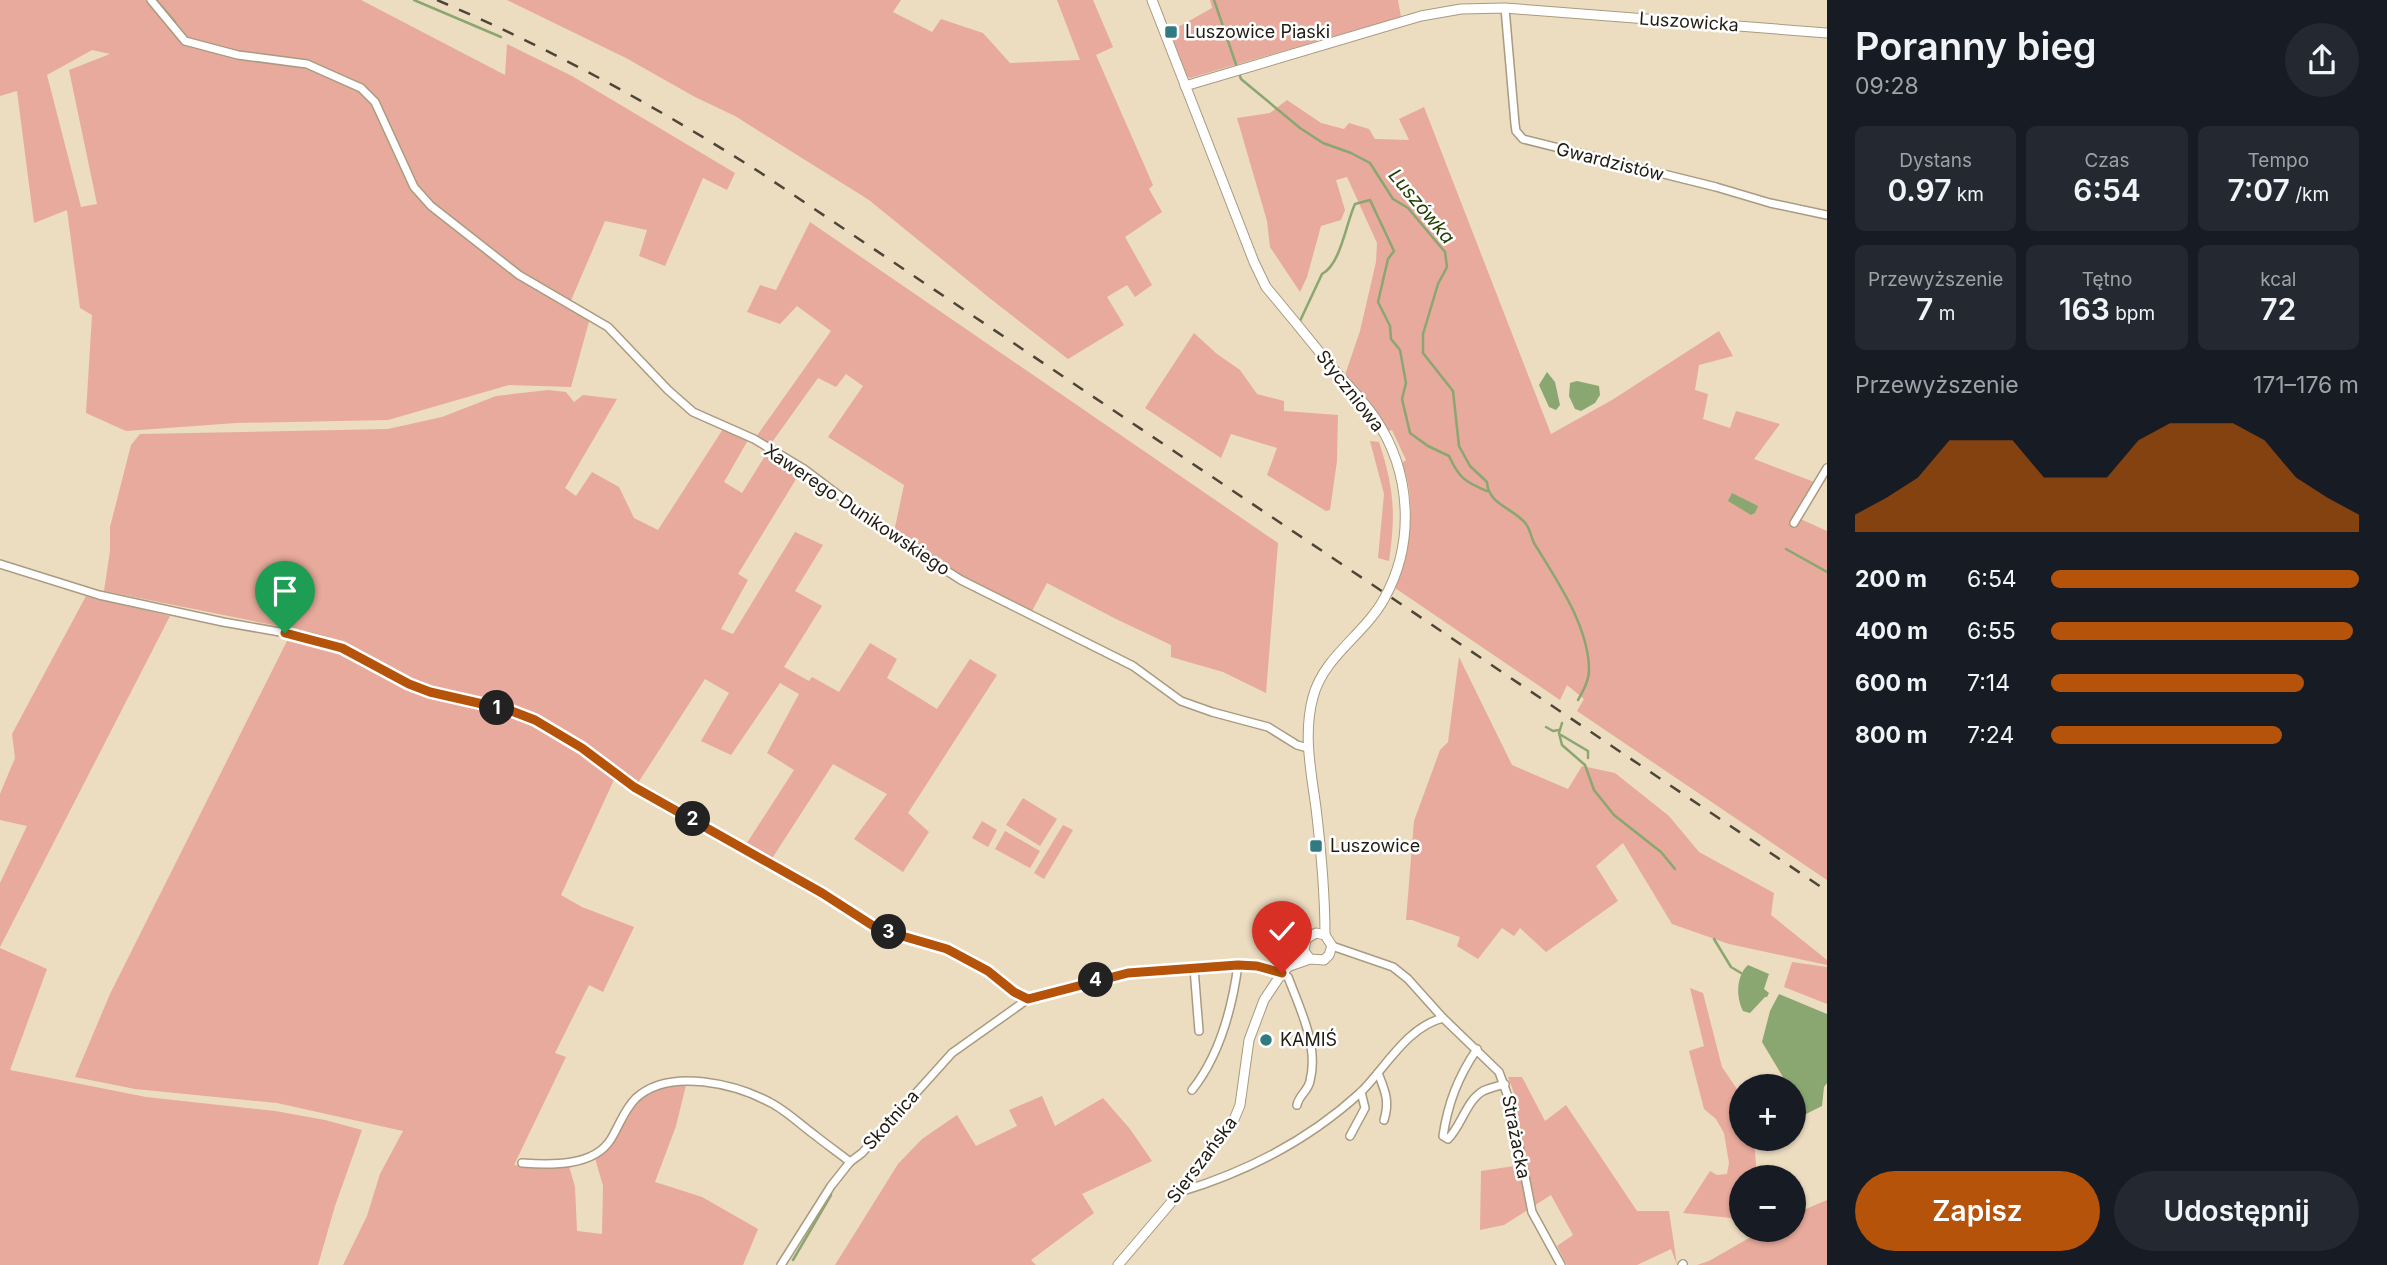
<!DOCTYPE html>
<html lang="pl">
<head>
<meta charset="utf-8">
<style>
	:root { --surface:#171b24; --page:#242831; --text:#f1f3f6; --muted:#9ea1a6; --accent:#b45309 }
	body { margin:0; font-family:Inter,sans-serif; background:var(--page); color:var(--text); height:100vh; display:flex; flex-direction:column; font-size:26px; white-space:nowrap }
	* { box-sizing:border-box; margin:0 }
	p { font-size:23px; color:var(--muted) }
	.icon { flex:none; width:38px; height:38px; fill:none; stroke:currentColor; stroke-width:2; stroke-linecap:round; stroke-linejoin:round }
	.map { position:relative; flex:1; overflow:hidden }
	.side { display:flex; flex-direction:column; background:var(--surface); width:560px }
	.side>* { flex:none }
	.controls { position:absolute; left:1729px; top:1074px; display:grid; gap:14px }
	.controls a { display:grid; place-items:center; width:77px; height:77px; border-radius:50%; background:var(--surface); box-shadow:0 2px 5px #0004; font-size:35px }
	.pin { position:absolute; display:grid; place-items:center; width:60px; height:60px; color:#fff; margin:-72px -30px; border-radius:50% 50% 50% 0; rotate:-45deg; box-shadow:0 0 7px #0007 }
	.pin .icon { rotate:45deg }
	.km { position:absolute; width:35px; height:35px; margin:-18px; border-radius:50%; background:#222; color:#fff; font-size:19px; line-height:35px; text-align:center }
	.round { display:grid; place-items:center; flex:none; width:74px; height:74px; border-radius:37px; background:var(--page) }
	.head { display:flex; align-items:center; justify-content:space-between; height:119px; padding:0 28px }
	h1 { font-size:38px; font-weight:600; line-height:52px }
	.metrics { display:grid; grid-template-columns:repeat(3,1fr); gap:10px; height:119px; padding:7px 28px }
	.metrics div { display:grid; align-content:center; border-radius:10px; background:var(--page); text-align:center }
	.metrics b { font-size:30px; font-weight:600 }
	.metrics small { font-size:19px; font-weight:400 }
	.metrics p { font-size:19px }
	.chart { height:196px; padding:14px 28px }
	.chart p { display:flex; justify-content:space-between }
	.chart svg { width:100%; height:126px; margin-top:7px; fill:var(--accent); opacity:.7 }
	.primary-button { display:flex; gap:14px; margin-top:auto; padding:14px 28px }
	.primary-button a { flex:1; height:80px; border-radius:42px; background:var(--accent); color:#fff; font-size:28px; font-weight:600; line-height:80px; text-align:center }
	.primary-button a+a { background:var(--page); color:var(--text) }
	ul { padding:0 28px; list-style:none; font-size:23px }
	li { display:grid; grid-template-columns:112px 84px 1fr; align-items:center; height:52px }
	li i { height:18px; border-radius:9px; background:var(--accent) }
	main { display:flex; flex:1; min-height:0 }
	.map>svg:first-child { display:block }
	.green { fill:#e7aa9c; fill-rule:evenodd }
	.water { fill:#8aa771 }
	.lines { fill:none; stroke-linecap:round; stroke-linejoin:round }
	.stream { stroke:#8aa771; stroke-width:2.5 }
	.minor-casing { stroke:#a99b80; stroke-width:10 }
	.tertiary-casing { stroke:#a99b80; stroke-width:11 }
	.minor { stroke:#fff; stroke-width:7 }
	.tertiary { stroke:#fff; stroke-width:9 }
	.rail { stroke:#4d4537; stroke-width:2.5; stroke-dasharray:12 12; stroke-linecap:butt }
	.route-casing { stroke:#fff; stroke-width:14 }
	.route { stroke:#b45309; stroke-width:9 }
	.poi-dot { fill:#327a82; stroke:#fff; stroke-width:2.5 }
	.labels { text-anchor:middle; stroke-width:5; stroke-linejoin:round; paint-order:stroke }
	.street-label { font-size:18px; fill:#211b11; stroke:#fff }
	.poi-label { font-size:18px; fill:#211b11; stroke:#fff; text-anchor:start }
	.water-label { font-size:19px; font-style:italic; fill:#253f02; stroke:#fff }
</style>
</head>
<body>
<main>
<div class="map">
<svg width="1827" height="1265" viewBox="0 0 1827 1265">
	<rect width="100%" height="100%" fill="#ecdcc0"/>
	<g class="green">
		<path d="M0,0H361L505,75L507,44L572,76L735,173L727,190L703,178L665,266L639,256L647,230L605,221L569,305L590,318L571,387L509,385L388,420L236,423L126,431L86,413L92,315L80,308L67,210L34,223L17,91L0,96ZM92,50L110,54L69,70L97,204L81,207L47,75Z"/>
		<polygon points="507,0 901,0 893,12 932,32 941,19 983,33 1010,63 1080,60 1057,0 1093,0 1113,47 1096,55 1153,185 1149,189 1162,212 1125,237 1152,285 1135,297 1127,285 1107,297 1124,325 1068,359 992,300 869,200 735,116 695,97 626,58"/>
		<polygon points="1210,0 1398,0 1401,17 1190,78 1186,76 1173,39 1173,30 1212,8"/>
		<path d="M1287,100L1321,123L1344,129L1349,123L1369,129L1375,139L1409,140L1399,119L1424,107L1551,434L1612,400L1719,331L1733,356L1699,365L1695,390L1708,394L1703,419L1730,428L1736,411L1780,424L1754,459L1817,483L1796,517L1827,531V880L1577,711L1584,699L1567,685L1560,700L1395,588C1409,549 1418,503 1402,463L1406,460L1392,430L1389,431L1345,375L1360,331L1376,262L1377,243L1347,177L1336,180L1345,210L1341,220L1321,226L1307,277L1300,292L1270,247L1267,221L1237,118L1270,113Z"/>
		<polygon points="810,222 1278,543 1266,693 1223,672 1171,657 1171,645 1114,618 1047,583 1032,611 965,578 894,532 904,485 828,437 863,386 846,374 836,387 818,378 770,445 756,437 831,331 797,306 780,324 747,312 760,285 776,290"/>
		<polygon points="1194,333 1217,354 1240,370 1257,394 1284,401 1284,411 1338,415 1337,461 1330,510 1326,511 1267,475 1277,448 1231,434 1221,458 1145,408"/>
		<path d="M548,390L566,392L574,402L583,395L617,399L565,488L576,496L592,472L619,487L634,518L658,530L723,429L748,440L724,482L742,493L768,451L801,471L738,574L748,580L721,629L733,634L795,532L823,545L795,591L822,606L784,667L809,681L812,677L839,692L870,643L897,659L887,678L937,709L970,659L997,675L908,813L929,832L903,872L854,839L887,794L833,764L771,860L745,846L794,770L767,753L799,694L780,683L731,755L701,741L729,693L705,679L638,783L618,771L561,895L582,907L634,927L603,992L589,985L555,1053L566,1057L514,1165L554,1168L569,1166L575,1187L577,1231L602,1234L603,1186L595,1158C621,1142 622,1108 649,1092C660,1085 675,1084 687,1081L676,1126L655,1182L702,1197L758,1229L743,1265H343L367,1216L380,1174L403,1131L277,1103L135,1089L75,1077L110,994L293,629L104,591L110,551V527L131,445L140,434L388,429L442,417L496,396Z"/>
		<path d="M1370,441L1379,442C1394,488 1396,513 1389,561L1378,558L1384,494Z"/>
		<polygon points="86,596 170,616 0,947 0,883 27,826 0,820 0,794 15,758 12,734"/>
		<polygon points="1459,657 1512,765 1568,789 1582,766 1615,773 1669,816 1699,852 1774,893 1771,915 1827,960 1827,965 1729,944 1672,924 1623,843 1596,866 1618,901 1546,952 1520,928 1514,936 1502,928 1478,959 1457,946 1460,937 1412,920 1406,920 1414,821 1440,750 1448,742"/>
		<polygon points="1023,798 1057,819 1040,846 1006,825"/>
		<polygon points="982,821 997,830 988,847 972,838"/>
		<polygon points="1063,825 1073,830 1044,879 1034,873"/>
		<polygon points="1005,831 1040,851 1030,868 995,849"/>
		<polygon points="0,948 47,969 10,1070 146,1097 275,1111 325,1120 362,1130 335,1206 318,1265 0,1265"/>
		<polygon points="1792,962 1827,967 1827,1004 1784,987"/>
		<polygon points="1690,988 1703,993 1722,1067 1741,1095 1741,1139 1754,1139 1757,1178 1741,1178 1741,1219 1683,1213 1710,1171 1717,1175 1727,1174 1729,1163 1724,1133 1716,1119 1704,1109 1689,1051 1704,1046"/>
		<polygon points="1508,1077 1522,1077 1545,1121 1566,1105 1637,1211 1669,1211 1677,1265 1671,1249 1637,1265 1567,1265 1557,1246 1573,1235 1551,1195 1504,1225 1480,1230 1481,1171 1527,1164 1514,1093"/>
		<polygon points="1042,1096 1055,1126 1103,1098 1130,1129 1152,1161 1082,1194 1094,1213 1031,1260 1036,1265 835,1265 898,1164 922,1139 957,1115 976,1146 1017,1126 1009,1110"/>
		<polygon points="1827,1200 1827,1265 1697,1265 1709,1261 1763,1230 1794,1230 1794,1214"/>
	</g>
	<g class="water">
		<polygon points="1547,372 1555,382 1560,405 1556,410 1549,407 1539,385"/>
		<polygon points="1577,381 1599,386 1600,395 1595,403 1581,411 1575,409 1569,396 1570,383"/>
		<polygon points="1732,493 1758,506 1755,513 1751,515 1728,501"/>
		<path d="M1748,965L1769,974L1764,989L1769,993L1767,997H1765L1750,1013L1743,1011C1736,997 1736,976 1748,965Z"/>
		<polygon points="1779,994 1827,1014 1827,1083 1824,1087 1822,1106 1806,1114 1794,1094 1794,1087 1789,1087 1762,1042 1770,1011"/>
	</g>
	<g class="lines">
		<g class="stream">
			<polyline points="156,0 175,22"/>
			<polyline points="414,0 501,37"/>
			<path d="M1214,0L1241,79L1300,128L1323,143L1351,153L1370,163L1393,199L1408,208L1445,252L1447,267L1438,284L1423,334V353L1453,391L1459,446L1470,466L1487,482C1488,505 1514,508 1526,524C1530,529 1531,537 1534,543C1556,579 1589,626 1589,670C1589,681 1583,691 1578,700"/>
			<path d="M1300,321L1322,274C1341,264 1346,223 1355,204L1370,200L1394,251L1388,259L1378,302L1390,326L1391,339L1400,350L1406,383L1402,399L1410,433L1428,446L1449,456C1459,478 1465,482 1487,491"/>
			<polyline points="1786,549 1827,572"/>
			<polyline points="1562,723 1559,733 1562,745 1585,765 1594,790 1614,815 1661,852 1675,869"/>
			<polyline points="1546,727 1553,731 1559,730"/>
			<polyline points="1561,735 1588,751 1588,758"/>
			<polyline points="1714,939 1731,967 1741,973"/>
			<polyline points="793,1260 831,1195"/>
		</g>
		<g class="minor-casing">
			<g id="minor">
				<polyline points="151,0 185,41 238,55 307,64 361,88 375,102 414,187 431,206 519,275 608,327 668,390 693,412 754,439 804,469 894,537 961,580 1133,666 1181,701 1212,712 1268,727 1297,745 1308,748"/>
				<polyline points="1505,8 1515,124 1516,131 1523,139 1716,187 1770,203 1827,215"/>
				<polyline points="1794,523 1827,468"/>
				<polyline points="0,564 99,595 223,622 314,638 342,647 409,684 430,692 509,710 535,720 582,748 634,787 823,893 878,929 947,949 988,971 1014,992 1028,999"/>
				<polyline points="1332,946 1393,967 1408,979 1443,1018 1499,1072 1511,1105 1532,1212 1561,1265"/>
				<polyline points="1194,968 1199,1031"/>
				<path d="M1477,1049C1458,1077 1448,1103 1443,1136L1448,1139C1462,1125 1466,1101 1483,1091C1489,1088 1498,1086 1505,1084"/>
				<path d="M1378,1073C1385,1091 1390,1101 1384,1120"/>
				<path d="M1192,1090C1220,1055 1232,1009 1238,965"/>
				<polyline points="1350,1136 1365,1108 1361,1092"/>
				<path d="M522,1163C550,1165 594,1167 611,1139C619,1126 624,1110 636,1098C670,1067 737,1084 773,1104C789,1113 802,1126 816,1136C827,1145 839,1153 850,1162"/>
				<path d="M1180,1192C1246,1172 1310,1139 1361,1092C1386,1067 1407,1027 1443,1018"/>
				<path d="M781,1265L831,1186L850,1162L862,1153L952,1053L1028,999L1128,973L1238,965L1270,969L1288,977C1300,1009 1319,1046 1310,1081C1308,1091 1299,1095 1297,1105"/>
				<polyline points="1682,1265 1683,1264"/>
			</g>
		</g>
		<g class="tertiary-casing">
			<g id="tertiary">
				<path d="M1152,0L1254,262L1266,287C1288,313 1309,339 1330,365C1345,383 1362,398 1375,418C1411,471 1416,542 1384,599C1364,635 1324,656 1313,697C1303,734 1311,771 1316,808C1321,850 1325,892 1325,935"/>
				<polyline points="1185,86 1421,16 1461,9 1505,8 1827,33"/>
				<polyline points="1290,966 1310,959 1324,960 1329,955 1332,946 1325,935 1316,933 1306,939 1304,951 1310,959"/>
				<polyline points="1118,1265 1180,1192 1233,1122 1240,1105 1249,1040 1264,1000 1282,973 1304,951"/>
			</g>
		</g>
		<use href="#minor" class="minor"/>
		<use href="#tertiary" class="tertiary"/>
		<path class="rail" d="M437,0C550,48 657,107 761,173L1827,891"/>
	</g>
	<g class="lines">
		<g class="route-casing">
			<polyline id="route" points="285,633 342,648 409,684 430,692 509,710 535,720 582,748 634,787 822,893 878,929 947,949 988,971 1014,992 1028,999 1128,973 1238,965 1257,966 1282,973"/>
		</g>
		<use href="#route" class="route"/>
	</g>
	<g class="poi-dot">
		<rect x="1164" y="25" width="14" height="14" rx="3.5"/>
		<rect x="1309" y="839" width="14" height="14" rx="3.5"/>
		<circle cx="1266" cy="1040" r="7"/>
	</g>
	<g class="labels">
		<g class="street-label">
			<text transform="translate(1689 22) rotate(4)" y="6">Luszowicka</text>
			<text transform="translate(1610 162) rotate(14)" y="6">Gwardzistów</text>
			<text transform="translate(1350 391) rotate(52)" y="6">Styczniowa</text>
			<text transform="translate(857 510) rotate(34)" y="6">Xawerego Dunikowskiego</text>
			<text transform="translate(891 1120) rotate(-48)" y="6">Skotnica</text>
			<text transform="translate(1516 1137) rotate(79)" y="6">Strażacka</text>
			<text transform="translate(1202 1160) rotate(-53)" y="6">Sierszańska</text>
		</g>
		<g class="poi-label">
			<text x="1185" y="38">Luszowice Piaski</text>
			<text x="1330" y="852">Luszowice</text>
			<text x="1280" y="1046">KAMIŚ</text>
		</g>
		<g class="water-label">
			<text transform="translate(1422 206) rotate(50)" y="7">Luszówka</text>
		</g>
	</g>
</svg>
<div class="controls">
<a>+</a>
<a>−</a>
</div>
<div class="pin" style="left:285px;top:633px;background:#1e9e55"><svg class="icon" aria-label="arrive" viewBox="0 0 24 24"><path d="M6 21V4h12l-3 4 3 4H6"/></svg></div>
<div class="pin" style="left:1282px;top:973px;background:#d93025"><svg class="icon" aria-label="check" viewBox="0 0 24 24"><path d="M5 12l5 5 9-10"/></svg></div>
<b class="km" style="left:497px;top:708px">1</b>
<b class="km" style="left:693px;top:819px">2</b>
<b class="km" style="left:889px;top:932px">3</b>
<b class="km" style="left:1096px;top:980px">4</b>
</div>
<section class="side">
<div class="head"><div><h1>Poranny bieg</h1><p>09:28</p></div><a class="round"><svg class="icon" aria-label="share" viewBox="0 0 24 24"><path d="M12 15V3M7 8l5-5 5 5M5 13v7h14v-7"/></svg></a></div>
<div class="metrics">
<div><p>Dystans</p><b>0.97<small> km</small></b></div>
<div><p>Czas</p><b>6:54</b></div>
<div><p>Tempo</p><b>7:07<small> /km</small></b></div>
</div>
<div class="metrics">
<div><p>Przewyższenie</p><b>7<small> m</small></b></div>
<div><p>Tętno</p><b>163<small> bpm</small></b></div>
<div><p>kcal</p><b>72</b></div>
</div>
<div class="chart"><p><span>Przewyższenie</span>171–176 m</p>
<svg viewBox="0 0 160 44" preserveAspectRatio="none"><path d="M0 44V38L10 32L20 25L30 12L40 12L50 12L60 25L70 25L80 25L90 12L100 6L110 6L120 6L130 12L140 25L150 32L160 38V44z"/></svg>
</div>
<ul>
<li><b>200 m</b>6:54<i style="width:100%"></i></li>
<li><b>400 m</b>6:55<i style="width:98%"></i></li>
<li><b>600 m</b>7:14<i style="width:82%"></i></li>
<li><b>800 m</b>7:24<i style="width:75%"></i></li>
</ul>
<div class="primary-button"><a>Zapisz</a><a>Udostępnij</a></div>
</section>
</main>
</body>
</html>
